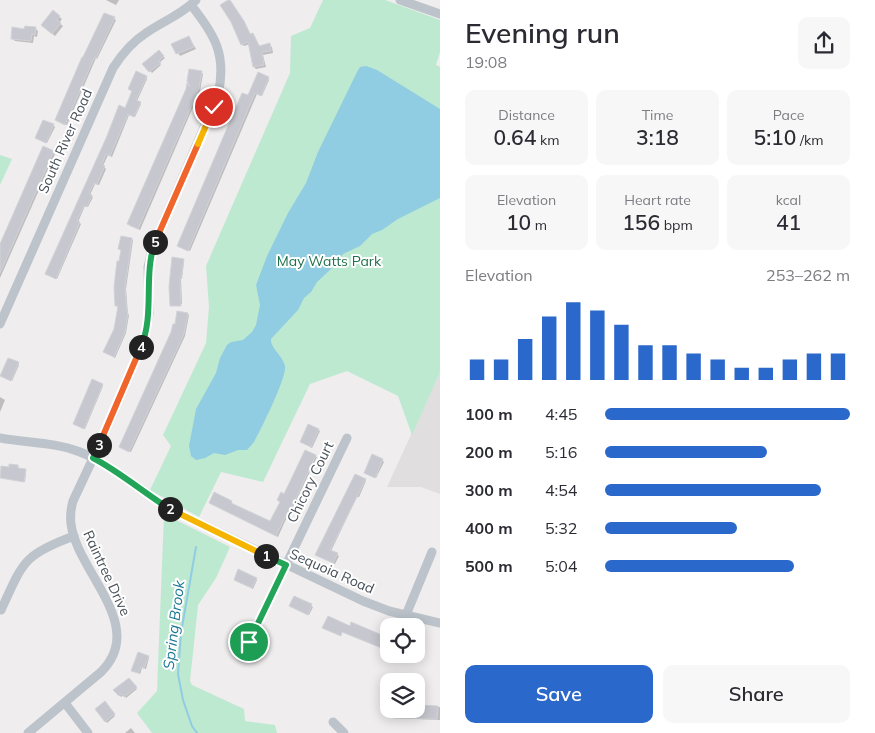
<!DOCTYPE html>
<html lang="en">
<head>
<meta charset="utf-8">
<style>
	:root { --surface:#fff; --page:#f7f7f7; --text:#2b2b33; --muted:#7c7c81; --accent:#2b68cb }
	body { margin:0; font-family:Mulish,sans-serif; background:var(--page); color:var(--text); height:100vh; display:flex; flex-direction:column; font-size:19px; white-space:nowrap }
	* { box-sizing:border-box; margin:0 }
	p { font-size:16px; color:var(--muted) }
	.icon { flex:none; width:28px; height:28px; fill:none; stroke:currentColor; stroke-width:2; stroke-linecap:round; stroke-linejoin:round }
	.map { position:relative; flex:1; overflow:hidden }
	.panel { display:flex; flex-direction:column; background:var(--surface); width:435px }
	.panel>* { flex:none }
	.controls { position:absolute; left:380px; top:618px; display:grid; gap:10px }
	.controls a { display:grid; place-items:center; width:45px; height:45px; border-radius:10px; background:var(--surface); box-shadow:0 2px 12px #0003; font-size:25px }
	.pin { position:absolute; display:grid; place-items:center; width:42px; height:42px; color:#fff; margin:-21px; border:2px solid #fff; border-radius:50%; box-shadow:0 1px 5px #0007 }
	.km { position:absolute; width:25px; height:25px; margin:-12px; border-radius:50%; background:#222; color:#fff; font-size:14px; line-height:25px; text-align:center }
	.round { display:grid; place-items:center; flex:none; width:52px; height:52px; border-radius:10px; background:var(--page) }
	.overview { display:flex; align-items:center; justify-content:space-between; height:85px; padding:0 25px }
	h1 { font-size:28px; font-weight:600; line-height:38px }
	.figures { display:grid; grid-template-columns:repeat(3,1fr); gap:8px; height:85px; padding:5px 25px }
	.figures div { display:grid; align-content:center; border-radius:10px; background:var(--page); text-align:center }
	.figures b { font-size:21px; font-weight:600 }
	.figures small { font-size:14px; font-weight:400 }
	.figures p { font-size:14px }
	.chart { height:140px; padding:10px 25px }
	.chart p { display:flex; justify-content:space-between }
	.chart svg { width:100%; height:90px; margin-top:5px; stroke:var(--accent); stroke-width:6 }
	.action { display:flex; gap:10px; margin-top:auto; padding:10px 25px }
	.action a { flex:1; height:58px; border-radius:10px; background:var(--accent); color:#fff; font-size:20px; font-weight:600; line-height:58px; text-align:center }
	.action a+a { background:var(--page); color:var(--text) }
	ul { padding:0 25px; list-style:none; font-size:16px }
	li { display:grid; grid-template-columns:80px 60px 1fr; align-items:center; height:38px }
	li i { height:12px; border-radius:6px; background:var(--accent) }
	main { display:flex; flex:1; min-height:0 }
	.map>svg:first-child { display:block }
	.education { fill:#e0dede }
	.green { fill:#bee9d1 }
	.water { fill:#90cce2 }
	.shadow { fill:#0003 }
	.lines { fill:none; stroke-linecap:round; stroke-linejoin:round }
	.stream { stroke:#90cce2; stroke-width:2 }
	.building { fill:#c7c8cf; stroke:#d1d3d8 }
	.street { stroke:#bcc3ca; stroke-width:9 }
	.split-1-casing { stroke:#fff; stroke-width:10 }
	.split-2-casing { stroke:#fff; stroke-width:10 }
	.split-3-casing { stroke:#fff; stroke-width:10 }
	.split-4-casing { stroke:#fff; stroke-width:10 }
	.split-5-casing { stroke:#fff; stroke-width:10 }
	.split-6-casing { stroke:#fff; stroke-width:10 }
	.split-7-casing { stroke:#fff; stroke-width:10 }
	.split-1 { stroke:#22a559; stroke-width:6 }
	.split-2 { stroke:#f5b400; stroke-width:6 }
	.split-3 { stroke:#22a559; stroke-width:6 }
	.split-4 { stroke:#f0652b; stroke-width:6 }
	.split-5 { stroke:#22a559; stroke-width:6 }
	.split-6 { stroke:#f0652b; stroke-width:6 }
	.split-7 { stroke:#f5b400; stroke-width:6 }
	.labels { text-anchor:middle; stroke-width:4; stroke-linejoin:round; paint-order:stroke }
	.street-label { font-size:14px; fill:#474f58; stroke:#fff }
	.park-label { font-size:14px; fill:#20714d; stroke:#fff }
	.water-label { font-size:15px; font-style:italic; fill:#1a7697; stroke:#fff }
</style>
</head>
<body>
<main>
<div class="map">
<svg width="440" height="733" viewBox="0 0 440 733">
	<rect width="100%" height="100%" fill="#efeded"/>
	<polygon class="education" points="440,372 440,494 421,487 387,487"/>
	<g class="green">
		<polygon points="323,0 385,0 440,20 440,52 436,65 440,67 440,372 412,435 398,396 347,371 310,384 263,482 221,472 199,517 150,490 171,446 163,435 206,343 209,307 206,266 290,73 291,36 310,28"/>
		<polygon points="0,155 12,159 0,185"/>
		<polygon points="164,514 230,547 216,578 198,605 190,681 192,685 244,709 245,721 275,725 277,733 152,733 137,713 157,691"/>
	</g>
	<path class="water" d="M366,66L377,70L440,109V198L398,219L382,230L372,234L360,246L343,254L332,268L317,282L311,292L304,298L298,310L271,339C270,348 283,356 285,366C287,377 261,429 254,442L247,450H238L225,455L214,453L205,458L196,460L191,456L189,446L196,409L216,373L220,358L227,345L231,342L243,340L252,332L256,325L260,305L256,285L267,256L288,213L306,183L318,152L357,72L360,67Z"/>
	<g class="shadow">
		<polygon points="106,0 119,0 116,5"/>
		<polygon points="232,3 246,25 251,35 253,34 255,37 260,47 269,45 272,47 273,53 263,55 266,67 256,69 254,67 250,44 244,46 242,44"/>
		<polygon points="53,12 62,19 59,23 63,26 55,36 45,28"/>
		<polygon points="105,14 116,20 97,59 96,58 67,125 56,120"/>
		<polygon points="35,28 38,31 37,37 34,36 33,43 15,41 12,38 25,30"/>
		<polygon points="189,37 196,49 180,56 173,44"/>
		<polygon points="159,52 165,58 159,63 161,65 152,73 144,64"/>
		<polygon points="201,72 203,74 200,91 140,230 130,226"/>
		<polygon points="146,77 147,79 137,101 141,104 135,117 129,115 112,157 108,155 103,166 106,169 99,185 95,184 90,195 93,197 88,207 85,206 78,222 81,224 57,279 48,275 134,92 129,89"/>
		<polygon points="268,78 269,80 262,96 257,94 190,251 180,247 249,97"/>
		<polygon points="53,125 55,127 47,143 38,139"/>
		<polygon points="53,152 55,154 0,278 0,248"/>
		<polygon points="132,239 133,240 126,289 128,314 129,315 126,333 115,358 105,352 115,329 119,307 116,306 120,263 121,250 119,249"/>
		<polygon points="183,260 184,261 182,279 181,279 182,304 171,305"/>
		<polygon points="187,314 189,315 185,336 131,452 122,448"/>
		<polygon points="18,364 19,365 12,381 1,376"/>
		<polygon points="102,385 103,386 85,429 76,425"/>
		<polygon points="0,397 5,400 0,412"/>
		<polygon points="318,430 320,431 312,448 303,443"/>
		<polygon points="315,456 317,457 288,518 287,517 278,537 212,504 232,502 232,505 271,523 285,496"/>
		<polygon points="382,460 384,462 376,478 367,474"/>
		<polygon points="18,466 19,469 26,471 25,482 1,477 10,468"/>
		<polygon points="365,480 366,481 359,497 357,497 331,551 339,556 335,564 318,556"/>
		<polygon points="256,579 257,580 253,589 236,581"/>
		<polygon points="295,598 313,607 309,615 292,607"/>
		<polygon points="148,657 149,658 146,669 142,668 140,674 132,670"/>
		<polygon points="129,680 137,689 126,698 124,695 121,697 115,690"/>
		<polygon points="105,703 115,716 107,723 97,709"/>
		<polygon points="416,707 440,707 440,720 396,718 395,717 395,709 416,709"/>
		<polygon points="131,728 135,733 125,733"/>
	</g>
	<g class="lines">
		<polyline class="stream" points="196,547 181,633 178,674 183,700 192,726 197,733"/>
	</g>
	<g class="building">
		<polygon points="228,0 230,0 244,21 250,34 253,33 259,46 270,43 271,51 262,52 264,65 253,67 248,42 241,45 231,22 220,5"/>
		<polygon points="53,10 60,16 57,20 61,23 52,34 41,25"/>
		<polygon points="104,13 115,17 96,58 94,58 65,125 55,120 82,57 83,57"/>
		<polygon points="25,26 36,27 35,35 32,34 31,41 11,39 12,27 24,29"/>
		<polygon points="189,36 194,47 176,54 171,44"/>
		<polygon points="159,50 164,56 159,61 161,63 149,72 142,64"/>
		<polygon points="189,69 202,71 199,89 138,229 127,224 186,89 187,83 190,87 187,81"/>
		<polygon points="136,71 147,76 136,100 141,102 134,117 128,114 110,156 106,154 102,164 105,166 97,184 94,183 89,193 92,195 87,207 84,206 77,220 80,222 56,279 45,274 107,136 119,105 125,108 132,91 128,89"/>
		<polygon points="258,72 269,77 261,96 255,93 188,251 177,246 242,93 248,95"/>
		<polygon points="43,120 54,124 46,143 35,138"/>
		<polygon points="43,146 54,151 0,273 0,244"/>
		<polygon points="121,236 132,238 125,287 127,312 128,313 125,332 114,357 103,352 114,329 118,306 115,306 114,287 117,261 119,261 121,250 118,249"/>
		<polygon points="172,257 184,259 181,279 180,278 181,306 170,306 169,287"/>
		<polygon points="177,311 188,313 184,334 129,452 119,447 171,332 173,324 175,324"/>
		<polygon points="8,358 19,362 11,381 0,376"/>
		<polygon points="92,379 103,384 84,429 73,424"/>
		<polygon points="308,424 319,429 311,447 300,442"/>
		<polygon points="305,450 316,455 287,518 285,517 276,536 209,503 214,492 232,501 231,503 270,521 280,502 277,500 281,492 284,494"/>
		<polygon points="372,454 383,459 375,478 364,473"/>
		<polygon points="9,464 18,465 18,468 26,469 24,482 0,478 1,466 9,467"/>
		<polygon points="355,474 366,479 330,550 338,553 333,563 315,555"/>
		<polygon points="238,569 257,578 252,588 234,580"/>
		<polygon points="294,596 312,604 308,615 289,606"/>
		<polygon points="328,616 350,626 351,622 389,638 389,651 342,632 341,636 322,628"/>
		<polygon points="138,652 149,656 144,668 141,667 138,673 131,671"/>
		<polygon points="129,678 137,687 124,697 122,694 119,696 113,690"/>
		<polygon points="105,701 115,714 105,722 95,709"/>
		<polygon points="418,705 438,706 437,719 393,718 394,709 418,709"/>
	</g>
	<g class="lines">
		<g class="street">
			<polyline points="400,0 440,14"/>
			<path d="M0,324L113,68C122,54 132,42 146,33C163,21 181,15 196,0"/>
			<path d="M0,438C27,443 54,442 80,452C113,465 141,491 172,510L363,601L389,611L440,623"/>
			<path d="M1,610C23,563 22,555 74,536"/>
			<polyline points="406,615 432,552"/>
			<polyline points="249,642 347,438"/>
			<polyline points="65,703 88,733"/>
			<polyline points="333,722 344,733"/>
			<path d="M28,733L101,672C148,626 77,572 71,524C70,516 71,508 73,501L103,437L144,340L149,314L148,267L153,246L218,95C227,55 215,35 191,5"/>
		</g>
	</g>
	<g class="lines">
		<g class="split-1-casing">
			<polyline id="split-1" points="249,642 286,565 266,556"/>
		</g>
		<g class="split-2-casing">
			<polyline id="split-2" points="170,509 266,556"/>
		</g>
		<g class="split-3-casing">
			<path id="split-3" d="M99,445L93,458C120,472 144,493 170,509"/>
		</g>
		<g class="split-4-casing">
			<polyline id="split-4" points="99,445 141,347"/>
		</g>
		<g class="split-5-casing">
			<path id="split-5" d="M141,347C155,313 143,276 155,242"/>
		</g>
		<g class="split-6-casing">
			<polyline id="split-6" points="155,242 198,144"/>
		</g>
		<g class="split-7-casing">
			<polyline id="split-7" points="198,144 214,107"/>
		</g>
		<use href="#split-1" class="split-1"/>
		<use href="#split-2" class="split-2"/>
		<use href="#split-3" class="split-3"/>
		<use href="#split-4" class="split-4"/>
		<use href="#split-5" class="split-5"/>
		<use href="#split-6" class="split-6"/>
		<use href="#split-7" class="split-7"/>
	</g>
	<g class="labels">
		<g class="street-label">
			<text transform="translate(65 141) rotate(-66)" y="5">South River Road</text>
			<text transform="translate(310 482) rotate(-64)" y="5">Chicory Court</text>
			<text transform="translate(332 571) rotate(24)" y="5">Sequoia Road</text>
			<text transform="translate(107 573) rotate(65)" y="5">Raintree Drive</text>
		</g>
		<g class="park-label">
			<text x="329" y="266">May Watts Park</text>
		</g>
		<g class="water-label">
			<text transform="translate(174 625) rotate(-83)" y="5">Spring Brook</text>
		</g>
	</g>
</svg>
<div class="controls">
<a><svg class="icon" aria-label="locate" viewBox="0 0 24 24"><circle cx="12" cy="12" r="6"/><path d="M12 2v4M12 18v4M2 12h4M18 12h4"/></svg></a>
<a><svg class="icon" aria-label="layers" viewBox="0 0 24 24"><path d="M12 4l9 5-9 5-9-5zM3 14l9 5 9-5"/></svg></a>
</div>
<div class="pin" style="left:249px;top:642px;background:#1e9e55"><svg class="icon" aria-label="arrive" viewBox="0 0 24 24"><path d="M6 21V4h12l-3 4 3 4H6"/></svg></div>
<div class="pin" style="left:214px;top:107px;background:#d93025"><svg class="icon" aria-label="check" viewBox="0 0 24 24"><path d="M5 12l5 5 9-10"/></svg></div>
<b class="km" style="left:266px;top:556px">1</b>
<b class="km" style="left:170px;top:509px">2</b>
<b class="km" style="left:99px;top:445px">3</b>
<b class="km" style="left:141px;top:347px">4</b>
<b class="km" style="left:155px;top:242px">5</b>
</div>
<section class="panel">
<div class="overview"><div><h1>Evening run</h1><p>19:08</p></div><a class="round"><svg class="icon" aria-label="share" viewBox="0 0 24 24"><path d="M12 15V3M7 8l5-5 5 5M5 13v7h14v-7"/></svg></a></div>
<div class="figures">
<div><p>Distance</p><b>0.64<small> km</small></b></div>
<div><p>Time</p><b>3:18</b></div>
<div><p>Pace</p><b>5:10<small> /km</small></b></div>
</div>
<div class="figures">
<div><p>Elevation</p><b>10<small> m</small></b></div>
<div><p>Heart rate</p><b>156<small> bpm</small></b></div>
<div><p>kcal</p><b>41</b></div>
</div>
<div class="chart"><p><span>Elevation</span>253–262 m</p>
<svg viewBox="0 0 160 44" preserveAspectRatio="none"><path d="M5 44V34M15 44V34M25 44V24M35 44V13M45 44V6M55 44V10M65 44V17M75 44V27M85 44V27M95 44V31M105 44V34M115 44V38M125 44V38M135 44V34M145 44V31M155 44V31"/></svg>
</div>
<ul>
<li><b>100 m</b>4:45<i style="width:100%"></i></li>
<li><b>200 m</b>5:16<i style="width:66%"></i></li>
<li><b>300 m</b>4:54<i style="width:88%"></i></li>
<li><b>400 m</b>5:32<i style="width:54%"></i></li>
<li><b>500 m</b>5:04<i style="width:77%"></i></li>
</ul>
<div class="action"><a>Save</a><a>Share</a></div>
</section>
</main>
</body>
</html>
